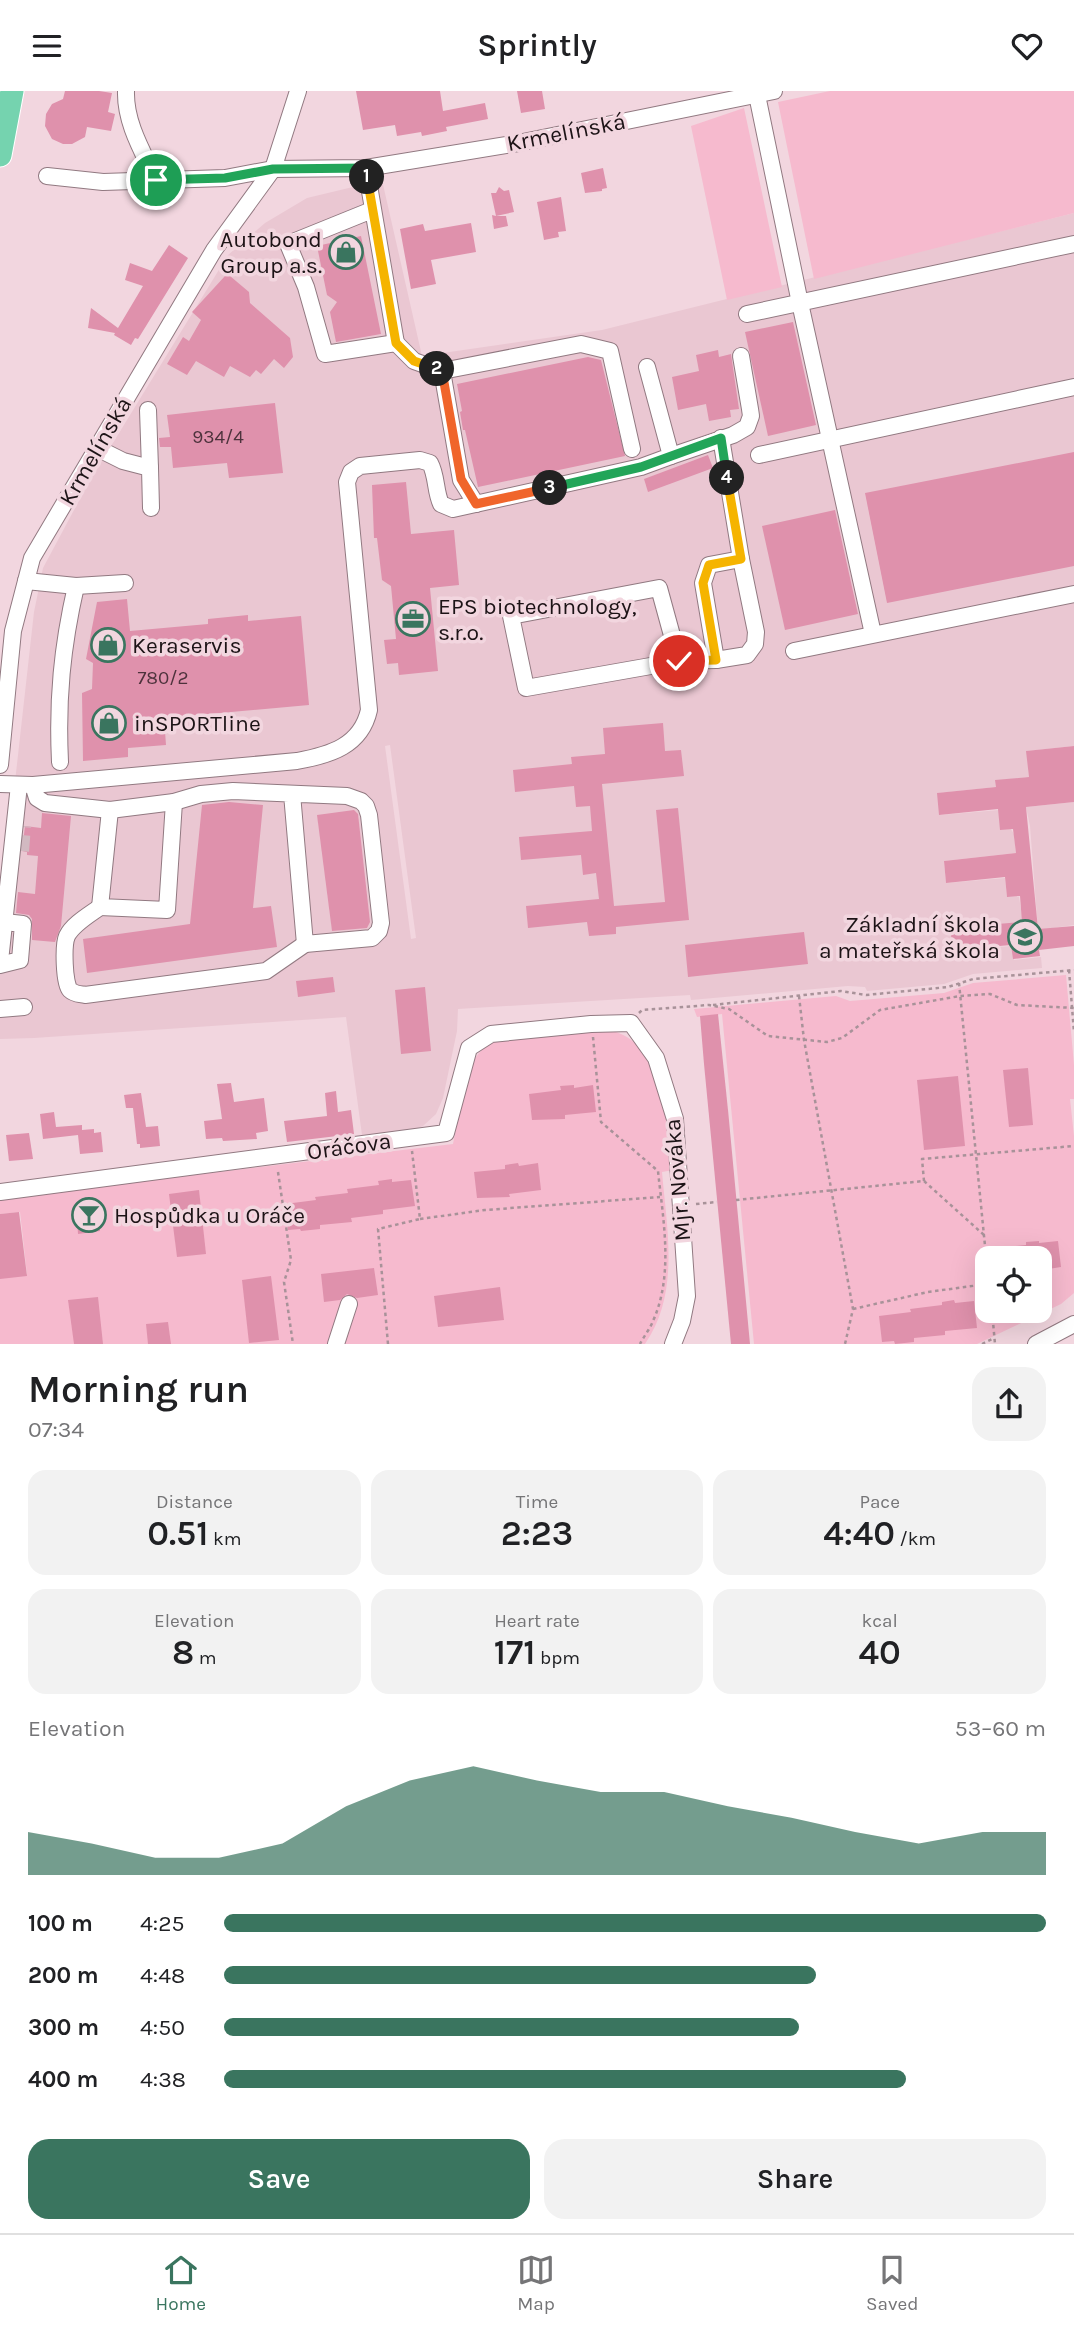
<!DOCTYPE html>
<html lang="en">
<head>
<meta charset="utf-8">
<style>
	:root { --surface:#fff; --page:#f2f2f2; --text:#202124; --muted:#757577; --line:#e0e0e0; --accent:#3a755f }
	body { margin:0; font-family:Karla,sans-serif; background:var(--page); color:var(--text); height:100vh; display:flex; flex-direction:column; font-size:26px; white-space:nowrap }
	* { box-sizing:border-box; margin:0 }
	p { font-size:23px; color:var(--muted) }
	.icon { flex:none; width:38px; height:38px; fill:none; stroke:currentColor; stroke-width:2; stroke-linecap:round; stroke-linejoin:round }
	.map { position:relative; height:1253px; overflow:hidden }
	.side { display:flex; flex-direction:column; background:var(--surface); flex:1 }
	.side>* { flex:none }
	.fabs { position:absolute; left:975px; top:1155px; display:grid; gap:14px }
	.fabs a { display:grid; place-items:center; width:77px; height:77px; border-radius:14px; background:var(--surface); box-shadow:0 7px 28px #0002; font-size:35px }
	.pin { position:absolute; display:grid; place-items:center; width:60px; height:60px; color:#fff; margin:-30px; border:4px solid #fff; border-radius:50%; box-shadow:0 2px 7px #0007 }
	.km { position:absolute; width:35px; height:35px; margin:-18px; border-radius:50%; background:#222; color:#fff; font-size:19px; line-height:35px; text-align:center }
	.round { display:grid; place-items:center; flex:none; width:74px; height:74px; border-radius:21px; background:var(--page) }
	.head { display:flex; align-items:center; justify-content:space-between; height:119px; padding:0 28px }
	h1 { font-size:38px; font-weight:600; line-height:52px }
	.metrics { display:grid; grid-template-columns:repeat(3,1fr); gap:10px; height:119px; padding:7px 28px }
	.metrics div { display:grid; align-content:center; border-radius:18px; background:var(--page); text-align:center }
	.metrics b { font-size:35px; font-weight:600 }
	.metrics small { font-size:19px; font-weight:400 }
	.metrics p { font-size:19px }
	.chart { height:196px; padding:14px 28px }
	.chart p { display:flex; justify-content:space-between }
	.chart svg { width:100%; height:126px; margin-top:7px; fill:var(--accent); opacity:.7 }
	.cta { display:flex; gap:14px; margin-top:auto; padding:14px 28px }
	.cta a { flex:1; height:80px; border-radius:21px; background:var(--accent); color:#fff; font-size:28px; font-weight:600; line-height:80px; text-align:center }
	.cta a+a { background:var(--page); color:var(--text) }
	ul { padding:0 28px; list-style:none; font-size:23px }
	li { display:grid; grid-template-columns:112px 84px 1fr; align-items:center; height:52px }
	li i { height:18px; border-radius:9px; background:var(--accent) }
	header { display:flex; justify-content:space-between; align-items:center; height:91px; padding:0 28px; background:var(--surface); font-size:32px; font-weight:600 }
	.tab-bar { display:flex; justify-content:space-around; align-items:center; height:98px; border-top:2px solid var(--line); background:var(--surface); font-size:19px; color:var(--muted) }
	.tab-bar a { display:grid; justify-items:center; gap:4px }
	.tab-bar .selected { color:var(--accent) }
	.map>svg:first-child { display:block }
	.built { fill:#eac7d2; fill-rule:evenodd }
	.green { fill:#f6bace; fill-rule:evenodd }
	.building { fill:#df91ac }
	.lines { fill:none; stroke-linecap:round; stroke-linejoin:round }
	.minor-tunnel { stroke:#d2b9c1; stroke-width:16; stroke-dasharray:16 8; stroke-linecap:butt }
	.minor-casing { stroke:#917981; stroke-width:18 }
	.highway-casing { stroke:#fff; stroke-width:25 }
	.path { stroke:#a89299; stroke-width:2.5; stroke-dasharray:3.5 3.5; stroke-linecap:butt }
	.minor { stroke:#fff; stroke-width:16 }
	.highway { stroke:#75d3af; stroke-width:23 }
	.split-1-casing { stroke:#fff; stroke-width:14 }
	.split-2-casing { stroke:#fff; stroke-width:14 }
	.split-3-casing { stroke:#fff; stroke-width:14 }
	.split-4-casing { stroke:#fff; stroke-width:14 }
	.split-5-casing { stroke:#fff; stroke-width:14 }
	.split-1 { stroke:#22a559; stroke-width:9 }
	.split-2 { stroke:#f5b400; stroke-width:9 }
	.split-3 { stroke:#f0652b; stroke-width:9 }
	.split-4 { stroke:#22a559; stroke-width:9 }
	.split-5 { stroke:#f5b400; stroke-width:9 }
	.labels { text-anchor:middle; stroke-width:7; stroke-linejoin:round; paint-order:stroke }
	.number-label { font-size:19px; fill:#4d323c }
	.street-label { font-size:23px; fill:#1c1316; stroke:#f2d6df }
	.poi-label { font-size:23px; fill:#1c1316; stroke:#f2d6df; text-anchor:start }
</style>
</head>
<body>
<header><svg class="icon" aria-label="menu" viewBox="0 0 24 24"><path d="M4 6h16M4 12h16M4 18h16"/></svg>Sprintly<svg class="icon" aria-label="heart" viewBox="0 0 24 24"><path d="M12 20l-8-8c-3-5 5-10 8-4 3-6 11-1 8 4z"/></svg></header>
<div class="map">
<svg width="1074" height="1253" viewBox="0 0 1074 1253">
	<rect width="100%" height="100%" fill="#f2d6df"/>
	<g class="built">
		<path d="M382,89L422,265L602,239L1074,122V655L1027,660L1029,686L996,690V696L938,702L940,724L999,719L1014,743L1016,762L944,770L946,792L1005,787L1007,806H1019L1023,831L951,838L953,859L1012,855L1014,869L1041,866L1042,877L973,883L944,893L867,900L865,896L848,895L691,909L690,904L458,918L457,940L443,1007L436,1023L423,1035L415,1038L362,1044L346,926L34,947L0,948V825L34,521L43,477L89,391L228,164L265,132L307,107ZM390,654L416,847L411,848L385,655Z"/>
		<polygon points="1074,711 1074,834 1038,839 1030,735 1026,716"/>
	</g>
	<g class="green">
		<polygon points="830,0 1074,0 1074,122 814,188 778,11"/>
		<polygon points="744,17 782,196 727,209 691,35"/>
		<path d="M1066,884L1074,974V1008H1070L1074,1045V1202L1061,1213L977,1253H754L722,923L697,926L694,918L836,905L850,910L944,902L973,892ZM987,1167H1040V1220H987Z"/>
		<path d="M609,939C664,950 668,1034 673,1079L662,1081C667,1139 680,1202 645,1253H0V1187L27,1183L20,1121L0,1123V1107L453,1053C459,1028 462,981 479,962C485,955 493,951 502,947Z"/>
	</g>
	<g class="building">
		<polygon points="65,0 99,0 112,2 108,21 115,23 111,40 87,36 85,46 72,53 63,53 52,48 45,35 46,23 52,13 63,8"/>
		<polygon points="356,0 440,0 443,20 485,12 488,28 446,36 447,40 422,45 421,41 397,45 395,34 363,39"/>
		<polygon points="517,0 542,0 545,18 521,22"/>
		<polygon points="603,77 607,97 602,98 602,100 585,102 581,82"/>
		<polygon points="499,96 504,100 509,99 514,121 496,125 506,125 508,135 494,138 492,124 496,125 491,102 496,102"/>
		<polygon points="561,106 566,140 558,141 559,146 544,149 537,111"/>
		<polygon points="471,132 476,161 431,169 436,193 411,198 400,138 423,133 425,140"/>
		<polygon points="361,145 381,243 336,251 330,221 337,211 327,204 317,155"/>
		<polygon points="169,154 188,167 138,248 135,247 131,254 114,244 115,242 88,237 91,217 118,237 143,195 125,189 130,172 152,180"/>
		<polygon points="225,185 230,185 249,201 250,212 290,247 293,266 284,277 274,268 261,283 256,279 250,286 230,275 224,286 196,270 187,284 167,273 183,246 189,250 201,229 192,221"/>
		<polygon points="793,231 816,334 768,345 745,241"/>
		<polygon points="718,259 719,266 731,263 739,318 730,319 731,326 709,330 706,313 678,319 672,286 699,280 696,264"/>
		<polygon points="588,266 601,269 625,365 478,396 465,339 463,339 460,321 462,320 457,293"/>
		<polygon points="275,312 283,382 229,387 227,372 173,377 171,356 160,356 159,347 170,346 167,324"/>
		<polygon points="1074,361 1074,475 887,512 865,402"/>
		<polygon points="708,364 713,377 648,401 644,388"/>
		<polygon points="406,391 411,443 454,439 459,494 430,497 438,580 399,584 398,572 387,573 384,549 396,548 391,495 382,489 377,447 374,447 372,394"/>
		<polygon points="835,419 858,523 785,539 762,435"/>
		<polygon points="127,508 130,540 208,533 208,528 248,524 248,530 301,525 309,614 164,627 166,654 128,657 128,666 83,670 82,602 92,598 93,572 86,568 97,511"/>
		<polygon points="663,632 665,660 681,659 684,685 602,693 614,815 665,811 656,719 678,717 689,829 616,836 616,843 589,845 587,831 528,837 526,815 599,808 596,782 583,784 581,764 521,769 519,746 592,740 590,715 576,716 574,695 515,701 513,679 572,673 571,666 605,663 603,637"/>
		<polygon points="1074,655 1074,711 1026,716 1038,838 1074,835 1074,855 1039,859 1040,865 1013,868 1011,854 953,859 950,837 1022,831 1020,805 1007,806 1005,786 946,792 944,770 1016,762 1013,738 1000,739 998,718 939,724 937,702 996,696 995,689 1029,686 1026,660"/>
		<polygon points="229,711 263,714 253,817 271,815 277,856 87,882 83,848 190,833 202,714"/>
		<polygon points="354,719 358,723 370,831 367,837 332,840 317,724"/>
		<polygon points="42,722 71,725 61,835 55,851 32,849 32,828 29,824 16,822 18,801 35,803 38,765 27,764 27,761 22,760 25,735 41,737"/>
		<polygon points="804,841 808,873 688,886 685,854"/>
		<polygon points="333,886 335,901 298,906 296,890"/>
		<polygon points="425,896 431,960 401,963 395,899"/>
		<polygon points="718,923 728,1019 750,1253 731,1253 704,973 700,925"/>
		<polygon points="1028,977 1033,1034 1009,1036 1003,979"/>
		<polygon points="958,985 965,1055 924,1059 917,989"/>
		<polygon points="231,992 234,1011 264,1007 268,1040 256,1042 257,1048 223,1050 222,1047 206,1048 204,1030 222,1028 217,993"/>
		<polygon points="574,994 574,997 593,994 596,1021 565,1024 565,1028 532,1029 529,1003 561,999 560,995"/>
		<polygon points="336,1000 338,1021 351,1019 354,1043 287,1051 284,1030 327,1025 325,1002"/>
		<polygon points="141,1002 146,1036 158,1035 160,1055 140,1057 140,1053 137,1053 133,1017 126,1017 124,1004"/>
		<polygon points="54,1021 56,1036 82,1034 82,1039 94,1038 94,1042 101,1041 103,1061 80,1063 78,1044 43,1048 40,1023"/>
		<polygon points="29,1042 33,1068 9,1070 6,1044"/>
		<polygon points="518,1072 519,1075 538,1072 541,1099 509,1103 510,1106 477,1107 474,1081 505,1078 505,1074"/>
		<polygon points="392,1088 392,1091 411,1089 415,1115 383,1119 383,1123 351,1127 352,1131 320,1134 320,1138 301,1140 300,1138 288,1139 285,1113 316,1109 315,1106 348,1102 347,1098 379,1094 378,1090"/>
		<polygon points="199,1099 206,1163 177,1166 169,1103"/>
		<polygon points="96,1112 100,1140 78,1143 76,1114"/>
		<polygon points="19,1121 27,1185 0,1188 0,1123"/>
		<polygon points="1039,1150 1039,1152 1058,1150 1061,1176 1042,1179 1040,1167 980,1167 980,1159 1026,1154 1026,1151"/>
		<polygon points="374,1177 378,1204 357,1207 347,1203 340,1209 324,1211 321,1183"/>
		<polygon points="271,1185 279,1249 249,1252 242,1189"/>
		<polygon points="500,1196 504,1229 438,1236 434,1205"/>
		<polygon points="98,1206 103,1253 74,1253 68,1209"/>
		<polygon points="954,1209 955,1212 974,1210 977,1237 945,1240 945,1244 914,1247 914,1251 895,1253 894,1250 882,1251 879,1225 911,1221 910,1218 942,1214 942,1211"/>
		<polygon points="168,1231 171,1253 148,1253 146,1233"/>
	</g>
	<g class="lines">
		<polyline class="minor-tunnel" points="21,760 23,735"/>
		<g class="minor-casing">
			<g id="minor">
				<path d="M126,0C125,32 143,61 156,89"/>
				<polyline points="298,0 273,78 366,77 518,52 774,0"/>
				<polyline points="757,4 800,212 873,543"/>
				<polyline points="366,77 396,252 325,263 306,196 288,153 372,119"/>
				<polyline points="47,85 103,91 225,87 273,78"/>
				<polyline points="747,223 1074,153"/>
				<polyline points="396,252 414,270 442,280 461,389 476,413"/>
				<polyline points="442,280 581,253 610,260 632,358"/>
				<polyline points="148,319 150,377"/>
				<polyline points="97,357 123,370 150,377 151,417"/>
				<polyline points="759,364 1074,296"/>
				<polyline points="671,365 733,344 747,336 751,325 750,318 741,265"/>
				<polyline points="26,490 76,495 125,492"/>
				<polyline points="794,560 1074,503"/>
				<polyline points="716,569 703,492 709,474 741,468"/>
				<polyline points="679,570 659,497 511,525 526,597 679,570 716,569 747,564 755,553 756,541 741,468 721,347"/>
				<path d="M60,671C57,609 62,556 76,495"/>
				<polyline points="0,674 13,540 32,467 214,159 273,78"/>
				<path d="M0,693L33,694L297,670C330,664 361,655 369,619L347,391L351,381L360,375L420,369L430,372C437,385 435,400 441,413L453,418L641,376L671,365L647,276"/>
				<polyline points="33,694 37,707 45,712 110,719 174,711 201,703 233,700 347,705 361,710 366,715 369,724 381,832 379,840 372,847 305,853 292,703"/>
				<polyline points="110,719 100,816 167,819 174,711"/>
				<path d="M100,816C89,824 73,833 67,845C63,854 64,893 70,899C74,903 80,903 85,904L266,880L305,853"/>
				<polyline points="0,870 19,694"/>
				<polyline points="0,874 20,869 23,833 4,831"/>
				<polyline points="0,918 24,916"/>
				<polyline points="0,1101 446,1042 469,957 491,943 591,933 631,932 656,967 675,1028 687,1205 682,1230 673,1253"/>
				<polyline points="336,1253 349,1213"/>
				<polyline points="1036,1253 1074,1233"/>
			</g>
		</g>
		<g class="highway-casing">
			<polyline id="highway" points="0,64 12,0"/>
		</g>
		<g class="path">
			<polyline points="1069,879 1074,941"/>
			<polyline points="959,892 987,1175"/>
			<polyline points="799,905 804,949 853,1218 845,1253"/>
			<polyline points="713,914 841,900 866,904 948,896 973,888 1074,879"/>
			<polyline points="639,922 642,919 709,914 729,918 768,945 827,951 842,947 880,919 960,905 990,903 1017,914 1074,917"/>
			<path d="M593,946L601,1031L658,1080C663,1129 674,1183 653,1230C650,1238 644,1245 640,1253"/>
			<polyline points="278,1081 291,1169 284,1191 293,1253"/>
			<polyline points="924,1090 922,1068 1074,1055"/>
			<polyline points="736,1109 924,1090 984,1144"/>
			<polyline points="696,1113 717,1111"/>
			<polyline points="420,1128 485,1119 660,1106"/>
			<polyline points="853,1218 928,1201 987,1193"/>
			<polyline points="992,1220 995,1253"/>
			<polyline points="388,1253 378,1138 420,1128 412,1060"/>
			<polyline points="982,1253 994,1247"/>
		</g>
		<use href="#minor" class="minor"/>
		<use href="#highway" class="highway"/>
	</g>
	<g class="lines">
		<g class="split-1-casing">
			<polyline id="split-1" points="156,89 225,87 273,78 366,77 367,86"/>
		</g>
		<g class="split-2-casing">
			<polyline id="split-2" points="367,86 396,252 414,270 437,278"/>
		</g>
		<g class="split-3-casing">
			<polyline id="split-3" points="437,278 442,280 461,388 476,413 550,397"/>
		</g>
		<g class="split-4-casing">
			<polyline id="split-4" points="550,397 641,376 721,347 727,387"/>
		</g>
		<g class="split-5-casing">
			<polyline id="split-5" points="679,570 716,569 703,492 709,474 741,468 727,387"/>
		</g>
		<use href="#split-1" class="split-1"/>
		<use href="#split-2" class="split-2"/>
		<use href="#split-3" class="split-3"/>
		<use href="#split-4" class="split-4"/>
		<use href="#split-5" class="split-5"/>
	</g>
	<defs>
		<g id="shop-ring" transform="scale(1.75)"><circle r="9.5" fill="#f2d6df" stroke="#3a755f" stroke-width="1.5"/><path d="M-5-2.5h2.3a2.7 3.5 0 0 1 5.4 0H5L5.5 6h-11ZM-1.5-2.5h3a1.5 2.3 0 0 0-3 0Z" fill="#3a755f"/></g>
		<g id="office-ring" transform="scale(1.75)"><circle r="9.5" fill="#f2d6df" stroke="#3a755f" stroke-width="1.5"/><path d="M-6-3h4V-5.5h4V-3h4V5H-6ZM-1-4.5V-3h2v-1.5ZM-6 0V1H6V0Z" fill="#3a755f"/></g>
		<g id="school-ring" transform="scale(1.75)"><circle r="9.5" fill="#f2d6df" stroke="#3a755f" stroke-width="1.5"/><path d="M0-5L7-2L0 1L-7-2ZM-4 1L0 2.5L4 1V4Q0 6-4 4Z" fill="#3a755f"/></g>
		<g id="bar-ring" transform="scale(1.75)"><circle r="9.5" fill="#f2d6df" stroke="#3a755f" stroke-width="1.5"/><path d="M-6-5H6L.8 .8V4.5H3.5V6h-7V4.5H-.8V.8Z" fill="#3a755f"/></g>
	</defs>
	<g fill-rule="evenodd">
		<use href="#shop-ring" x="346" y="161"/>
		<use href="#office-ring" x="413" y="528"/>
		<use href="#shop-ring" x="108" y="554"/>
		<use href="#shop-ring" x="109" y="632"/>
		<use href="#school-ring" x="1025" y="846"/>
		<use href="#bar-ring" x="89" y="1124"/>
	</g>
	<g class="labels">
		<g class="number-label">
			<text x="218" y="352">934/4</text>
			<text x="163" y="593">780/2</text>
		</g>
		<g class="street-label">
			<text transform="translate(566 41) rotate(-11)" y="8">Krmelínská</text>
			<text transform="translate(95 360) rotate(-60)" y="8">Krmelínská</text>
			<text transform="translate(349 1055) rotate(-8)" y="8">Oráčova</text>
			<text transform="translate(677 1089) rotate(-95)" y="8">Mjr. Nováka</text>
		</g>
		<g class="poi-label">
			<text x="322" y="156" text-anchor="end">Autobond<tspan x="322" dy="26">Group a.s.</tspan></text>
			<text x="438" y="523">EPS biotechnology,<tspan x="438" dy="26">s.r.o.</tspan></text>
			<text x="132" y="562">Keraservis</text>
			<text x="134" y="640">inSPORTline</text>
			<text x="1000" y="841" text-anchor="end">Základní škola<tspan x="1000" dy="26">a mateřská škola</tspan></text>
			<text x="114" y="1132">Hospůdka u Oráče</text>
		</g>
	</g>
</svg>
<div class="fabs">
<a><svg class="icon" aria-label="locate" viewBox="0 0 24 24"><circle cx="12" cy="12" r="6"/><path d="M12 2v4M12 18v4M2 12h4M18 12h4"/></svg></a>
</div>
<div class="pin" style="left:156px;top:89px;background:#1e9e55"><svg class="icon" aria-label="arrive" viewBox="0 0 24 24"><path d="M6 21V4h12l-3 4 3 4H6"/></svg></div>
<div class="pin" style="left:679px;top:570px;background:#d93025"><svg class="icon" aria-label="check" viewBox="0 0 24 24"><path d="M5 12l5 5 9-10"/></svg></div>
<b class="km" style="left:367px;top:86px">1</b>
<b class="km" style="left:437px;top:278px">2</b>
<b class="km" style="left:550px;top:397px">3</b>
<b class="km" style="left:727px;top:387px">4</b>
</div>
<section class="side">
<div class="head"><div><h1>Morning run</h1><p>07:34</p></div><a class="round"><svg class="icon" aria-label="share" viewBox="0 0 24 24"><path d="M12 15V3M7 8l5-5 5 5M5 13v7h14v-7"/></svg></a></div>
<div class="metrics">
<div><p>Distance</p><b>0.51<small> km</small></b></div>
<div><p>Time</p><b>2:23</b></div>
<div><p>Pace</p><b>4:40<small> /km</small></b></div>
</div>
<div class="metrics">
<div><p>Elevation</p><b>8<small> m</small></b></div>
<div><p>Heart rate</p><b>171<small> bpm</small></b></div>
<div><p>kcal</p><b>40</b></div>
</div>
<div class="chart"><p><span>Elevation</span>53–60 m</p>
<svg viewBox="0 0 160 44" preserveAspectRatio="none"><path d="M0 44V29L10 33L20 38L30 38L40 33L50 20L60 11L70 6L80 11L90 15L100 15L110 20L120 24L130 29L140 33L150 29L160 29V44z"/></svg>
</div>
<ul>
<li><b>100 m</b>4:25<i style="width:100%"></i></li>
<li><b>200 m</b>4:48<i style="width:72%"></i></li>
<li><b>300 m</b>4:50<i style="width:70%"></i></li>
<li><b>400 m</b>4:38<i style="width:83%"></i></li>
</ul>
<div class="cta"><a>Save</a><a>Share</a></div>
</section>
<nav class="tab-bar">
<a class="selected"><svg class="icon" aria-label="home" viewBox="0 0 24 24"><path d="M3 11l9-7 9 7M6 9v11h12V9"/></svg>Home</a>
<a><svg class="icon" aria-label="map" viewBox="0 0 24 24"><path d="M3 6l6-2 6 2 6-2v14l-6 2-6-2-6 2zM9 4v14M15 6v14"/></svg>Map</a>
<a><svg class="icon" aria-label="saved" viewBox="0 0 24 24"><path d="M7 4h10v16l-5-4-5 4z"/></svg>Saved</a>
</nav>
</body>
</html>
